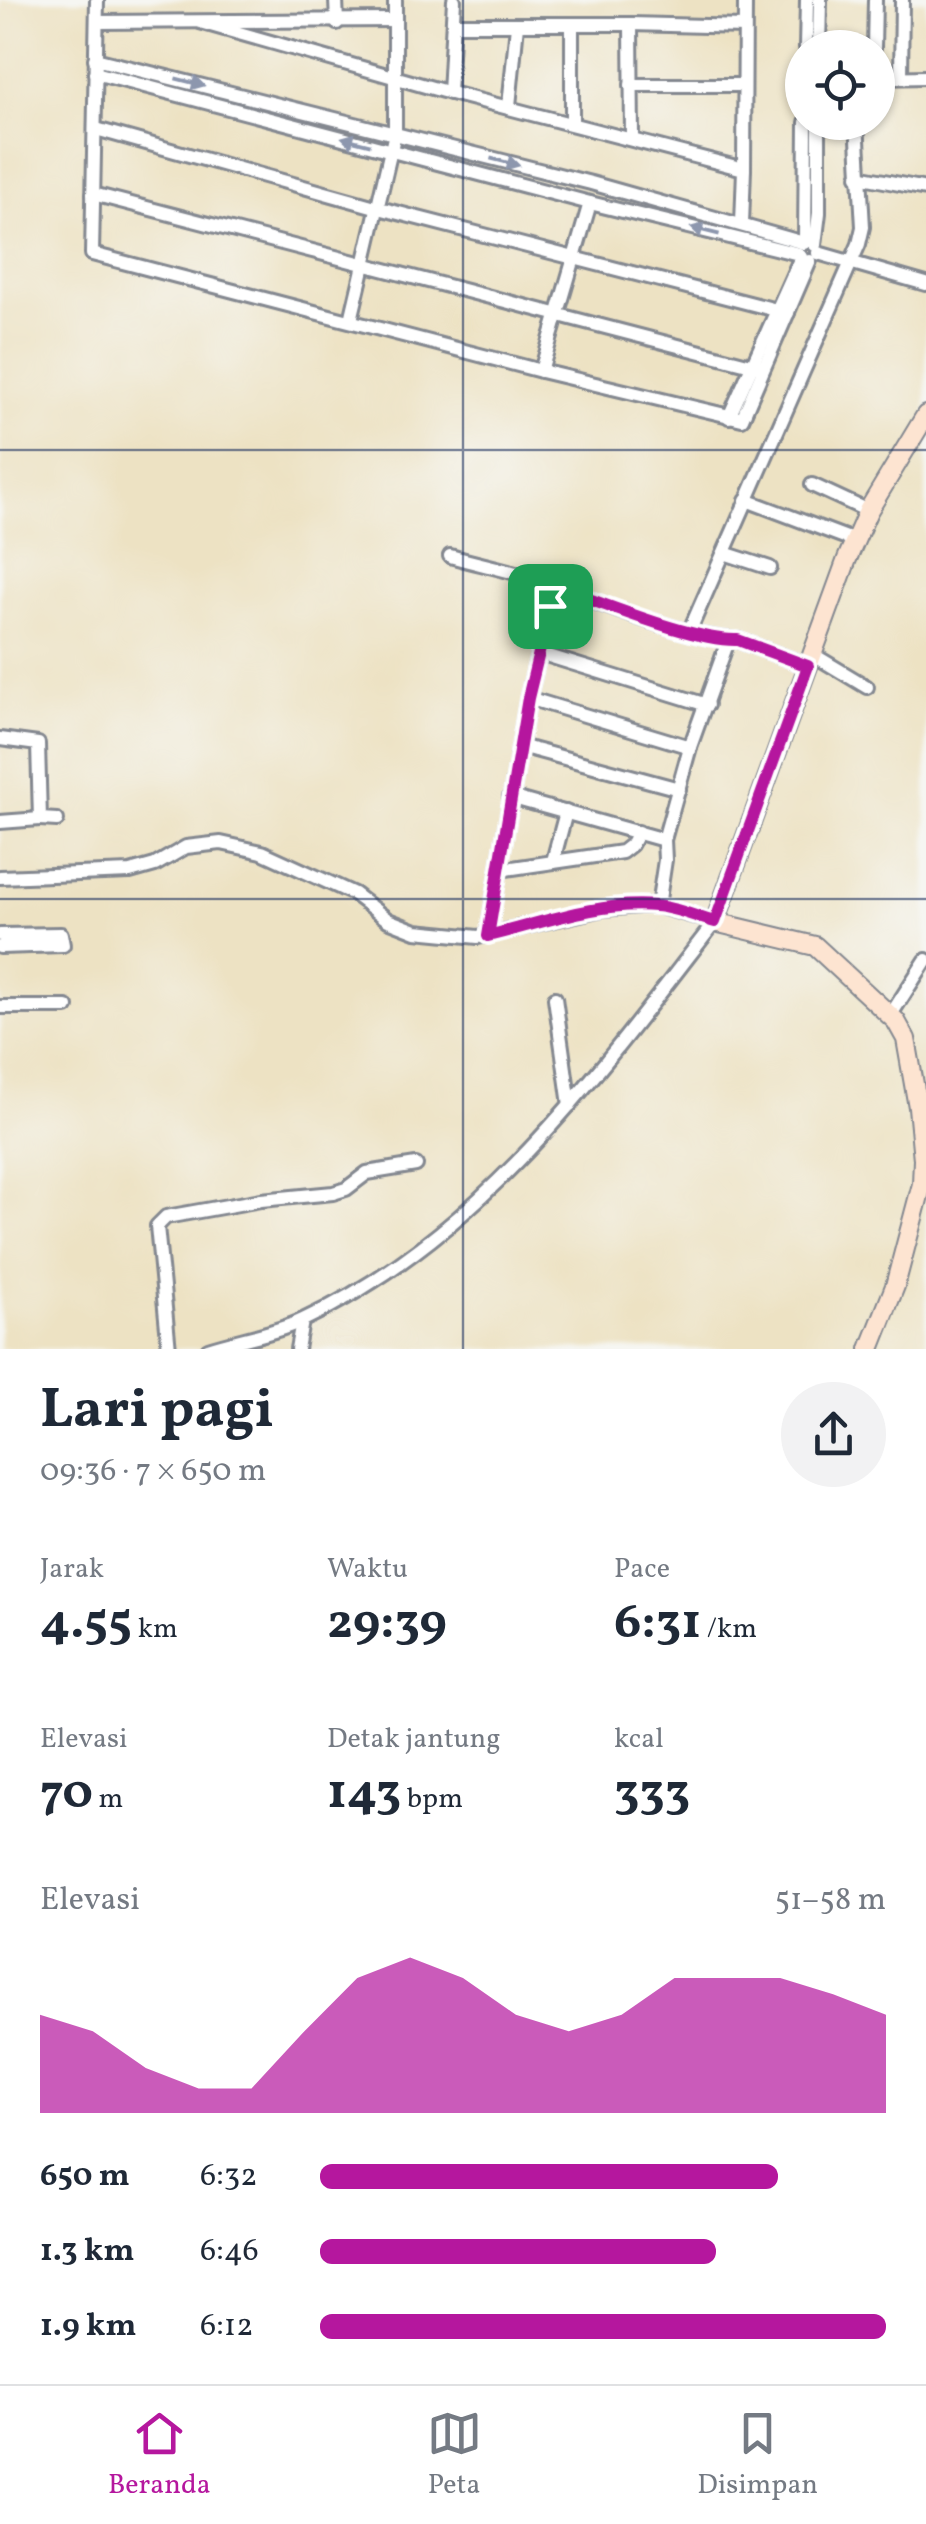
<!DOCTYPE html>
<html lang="id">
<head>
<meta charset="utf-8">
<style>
	:root { --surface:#fff; --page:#f2f2f3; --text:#1f2937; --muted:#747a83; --line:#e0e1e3; --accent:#b5179e }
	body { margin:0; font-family:Vollkorn,serif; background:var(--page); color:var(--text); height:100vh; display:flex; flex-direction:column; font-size:38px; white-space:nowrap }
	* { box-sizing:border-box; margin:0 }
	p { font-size:32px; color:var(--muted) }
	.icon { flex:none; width:55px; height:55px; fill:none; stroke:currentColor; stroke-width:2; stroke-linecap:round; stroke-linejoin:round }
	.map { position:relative; height:1349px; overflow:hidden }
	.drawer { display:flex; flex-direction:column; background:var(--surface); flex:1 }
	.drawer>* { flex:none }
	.controls { position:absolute; left:785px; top:30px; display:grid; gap:20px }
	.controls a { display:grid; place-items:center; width:110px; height:110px; border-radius:50%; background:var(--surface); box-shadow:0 2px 8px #0004; font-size:50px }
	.pin { position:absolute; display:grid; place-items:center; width:85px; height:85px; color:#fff; margin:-42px; border-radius:20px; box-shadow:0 5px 15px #0006 }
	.round { display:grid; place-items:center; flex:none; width:105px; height:105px; border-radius:52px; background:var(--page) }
	.headline { display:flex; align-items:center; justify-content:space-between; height:170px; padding:0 40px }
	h1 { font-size:55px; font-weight:700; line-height:75px }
	.figures { display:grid; grid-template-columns:repeat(3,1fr); gap:15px; height:170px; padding:10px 40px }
	.figures div { display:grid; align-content:center }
	.figures b { font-size:50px; font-weight:700 }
	.figures small { font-size:28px; font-weight:400 }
	.figures p { font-size:28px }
	.chart { height:280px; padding:20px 40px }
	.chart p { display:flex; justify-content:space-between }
	.chart svg { width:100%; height:180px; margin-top:10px; fill:var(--accent); opacity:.7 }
	ul { padding:0 40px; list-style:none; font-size:32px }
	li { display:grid; grid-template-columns:160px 120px 1fr; align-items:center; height:75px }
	li i { height:25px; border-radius:12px; background:var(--accent) }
	.tabs { display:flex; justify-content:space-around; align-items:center; height:140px; border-top:2px solid var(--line); background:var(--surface); font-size:28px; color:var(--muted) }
	.tabs a { display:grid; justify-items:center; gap:5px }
	.tabs .selected { color:var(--accent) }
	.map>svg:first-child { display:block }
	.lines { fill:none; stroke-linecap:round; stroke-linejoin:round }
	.street-casing { stroke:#848890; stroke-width:18 }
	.secondary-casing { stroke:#848890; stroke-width:22 }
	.street { stroke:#fff; stroke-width:12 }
	.secondary { stroke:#fde4d1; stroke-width:18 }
	.oneway { fill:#8d97ae }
	.route-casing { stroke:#fff; stroke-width:20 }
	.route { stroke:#b5179e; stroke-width:12 }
	.grid { fill:none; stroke:#1b2f5e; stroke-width:2.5; stroke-opacity:0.55 }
</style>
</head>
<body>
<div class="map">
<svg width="926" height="1349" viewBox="0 0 926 1349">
	<rect width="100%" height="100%" fill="#f6f6f2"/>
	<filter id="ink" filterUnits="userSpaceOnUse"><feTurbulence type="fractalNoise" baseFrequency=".01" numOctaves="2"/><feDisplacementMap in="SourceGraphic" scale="20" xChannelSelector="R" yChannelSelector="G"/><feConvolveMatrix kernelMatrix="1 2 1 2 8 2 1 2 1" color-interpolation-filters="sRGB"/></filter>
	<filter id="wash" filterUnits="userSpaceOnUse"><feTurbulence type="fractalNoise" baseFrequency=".0048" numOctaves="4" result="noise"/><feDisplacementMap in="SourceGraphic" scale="40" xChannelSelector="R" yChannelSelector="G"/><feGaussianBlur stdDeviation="2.25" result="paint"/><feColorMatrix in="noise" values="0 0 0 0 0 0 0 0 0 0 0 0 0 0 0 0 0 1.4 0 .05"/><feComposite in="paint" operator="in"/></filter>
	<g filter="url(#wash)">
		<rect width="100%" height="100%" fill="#ede2c3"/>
	</g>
	<g filter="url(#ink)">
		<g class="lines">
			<g class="street-casing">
				<g id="street">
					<polyline points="97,0 92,254 541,371 742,419 810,261"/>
					<polyline points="336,0 337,23"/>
					<polyline points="97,22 395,20"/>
					<polyline points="200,22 443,91 744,169 742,224"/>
					<polyline points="453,24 631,24 632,138"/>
					<polyline points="631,24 744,27"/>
					<polyline points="806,48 807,0"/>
					<polyline points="819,48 820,0"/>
					<polyline points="874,48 875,0"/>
					<polyline points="95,59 591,183 804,243"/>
					<polyline points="95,73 590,203 799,254"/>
					<polyline points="901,77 902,0"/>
					<polyline points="878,78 926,77"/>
					<polyline points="631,85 744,85"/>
					<polyline points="449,93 454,0"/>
					<polyline points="509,106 517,25"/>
					<polyline points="572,122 572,26"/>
					<polyline points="96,129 379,208 788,313"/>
					<polyline points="744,169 745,0"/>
					<polyline points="858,176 926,189"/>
					<polyline points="93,194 763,368"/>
					<polyline points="805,242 806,122"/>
					<polyline points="815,245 819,213 819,122"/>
					<polyline points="818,253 926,284"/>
					<polyline points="351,320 395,133 395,0"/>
					<polyline points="541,371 590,203"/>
					<polyline points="729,417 801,257"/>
					<polyline points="812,485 868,511"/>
					<polyline points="746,500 855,541"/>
					<polyline points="724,553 770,568"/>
					<path d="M450,556C481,565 516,571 547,583C589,601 695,641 738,640L808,666"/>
					<polyline points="689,632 859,244 863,227 857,122"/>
					<polyline points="539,653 707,705"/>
					<polyline points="812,654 867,687"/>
					<polyline points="528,698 690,747"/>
					<polyline points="0,739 38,744 40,819 0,822"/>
					<polyline points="520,746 679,789"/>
					<polyline points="510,797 664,840"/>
					<polyline points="40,819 57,820"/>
					<polyline points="553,861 566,812"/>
					<polyline points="499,870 622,852 631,845 638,832"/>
					<path d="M0,877L130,872L155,865L186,847L221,843L262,852L354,894L388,920L416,931L478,937L602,909L639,906H658L715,922C598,1073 481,1237 303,1320C274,1334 239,1339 208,1349"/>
					<polyline points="658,906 665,860 664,840 690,747 728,641"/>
					<polyline points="0,935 61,934 63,945 0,947"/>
					<polyline points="488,935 528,698 555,587"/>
					<polyline points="555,998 570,1105"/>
					<polyline points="0,1007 67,1007"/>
					<polyline points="890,1016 926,960"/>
					<polyline points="169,1349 157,1226 166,1217 261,1200 333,1193 346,1189 367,1173 416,1165"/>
					<polyline points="297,1349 302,1321"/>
				</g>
			</g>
			<g class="secondary-casing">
				<polyline id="secondary" points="870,1349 895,1286 922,1184 923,1159 918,1107 906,1039 896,1021 815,946 715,922 847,559 868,511 926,415"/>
			</g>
			<use href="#street" class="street"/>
			<use href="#secondary" class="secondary"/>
		</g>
		<defs><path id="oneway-solid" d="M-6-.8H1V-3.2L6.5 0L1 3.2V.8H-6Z" transform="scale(2.5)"/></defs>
		<g class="oneway">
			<use href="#oneway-solid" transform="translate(190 82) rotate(14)"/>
			<use href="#oneway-solid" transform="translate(356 141) rotate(-166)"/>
			<use href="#oneway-solid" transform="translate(505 162) rotate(14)"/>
			<use href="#oneway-solid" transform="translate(705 231) rotate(-166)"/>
		</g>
	</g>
	<g class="lines" filter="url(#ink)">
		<g class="route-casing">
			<path id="route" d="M555,587C600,602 695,642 738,640L808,666L715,922C696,917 675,907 655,906C600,901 541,923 488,936L528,698Z"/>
		</g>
		<use href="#route" class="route"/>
	</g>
	<path class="grid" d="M463,0V1349M0,450H926M0,899H926"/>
</svg>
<div class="controls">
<a><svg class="icon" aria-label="locate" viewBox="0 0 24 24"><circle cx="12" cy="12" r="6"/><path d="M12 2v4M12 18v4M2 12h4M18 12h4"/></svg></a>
</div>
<div class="pin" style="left:550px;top:606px;background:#1e9e55"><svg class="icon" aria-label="arrive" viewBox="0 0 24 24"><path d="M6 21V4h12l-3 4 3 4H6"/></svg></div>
</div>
<section class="drawer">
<div class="headline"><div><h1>Lari pagi</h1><p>09:36 · 7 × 650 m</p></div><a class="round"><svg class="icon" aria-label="share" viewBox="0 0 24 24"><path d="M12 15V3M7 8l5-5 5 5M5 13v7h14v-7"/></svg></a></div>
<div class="figures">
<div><p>Jarak</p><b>4.55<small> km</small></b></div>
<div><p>Waktu</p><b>29:39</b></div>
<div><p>Pace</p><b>6:31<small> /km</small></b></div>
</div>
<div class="figures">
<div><p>Elevasi</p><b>70<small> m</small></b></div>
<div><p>Detak jantung</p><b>143<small> bpm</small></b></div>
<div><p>kcal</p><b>333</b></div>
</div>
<div class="chart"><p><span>Elevasi</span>51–58 m</p>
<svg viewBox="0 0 160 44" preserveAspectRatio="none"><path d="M0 44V20L10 24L20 33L30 38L40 38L50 24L60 11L70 6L80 11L90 20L100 24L110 20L120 11L130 11L140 11L150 15L160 20V44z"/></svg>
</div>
<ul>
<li><b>650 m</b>6:32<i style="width:81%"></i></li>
<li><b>1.3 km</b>6:46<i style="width:70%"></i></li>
<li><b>1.9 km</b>6:12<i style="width:100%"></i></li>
</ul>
</section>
<nav class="tabs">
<a class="selected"><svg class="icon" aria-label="home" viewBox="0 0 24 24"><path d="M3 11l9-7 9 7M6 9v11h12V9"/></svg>Beranda</a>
<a><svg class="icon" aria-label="map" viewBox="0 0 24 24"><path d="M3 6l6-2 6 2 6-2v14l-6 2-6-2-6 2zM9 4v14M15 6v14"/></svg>Peta</a>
<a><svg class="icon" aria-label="saved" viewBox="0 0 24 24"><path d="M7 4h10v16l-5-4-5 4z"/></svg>Disimpan</a>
</nav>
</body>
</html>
